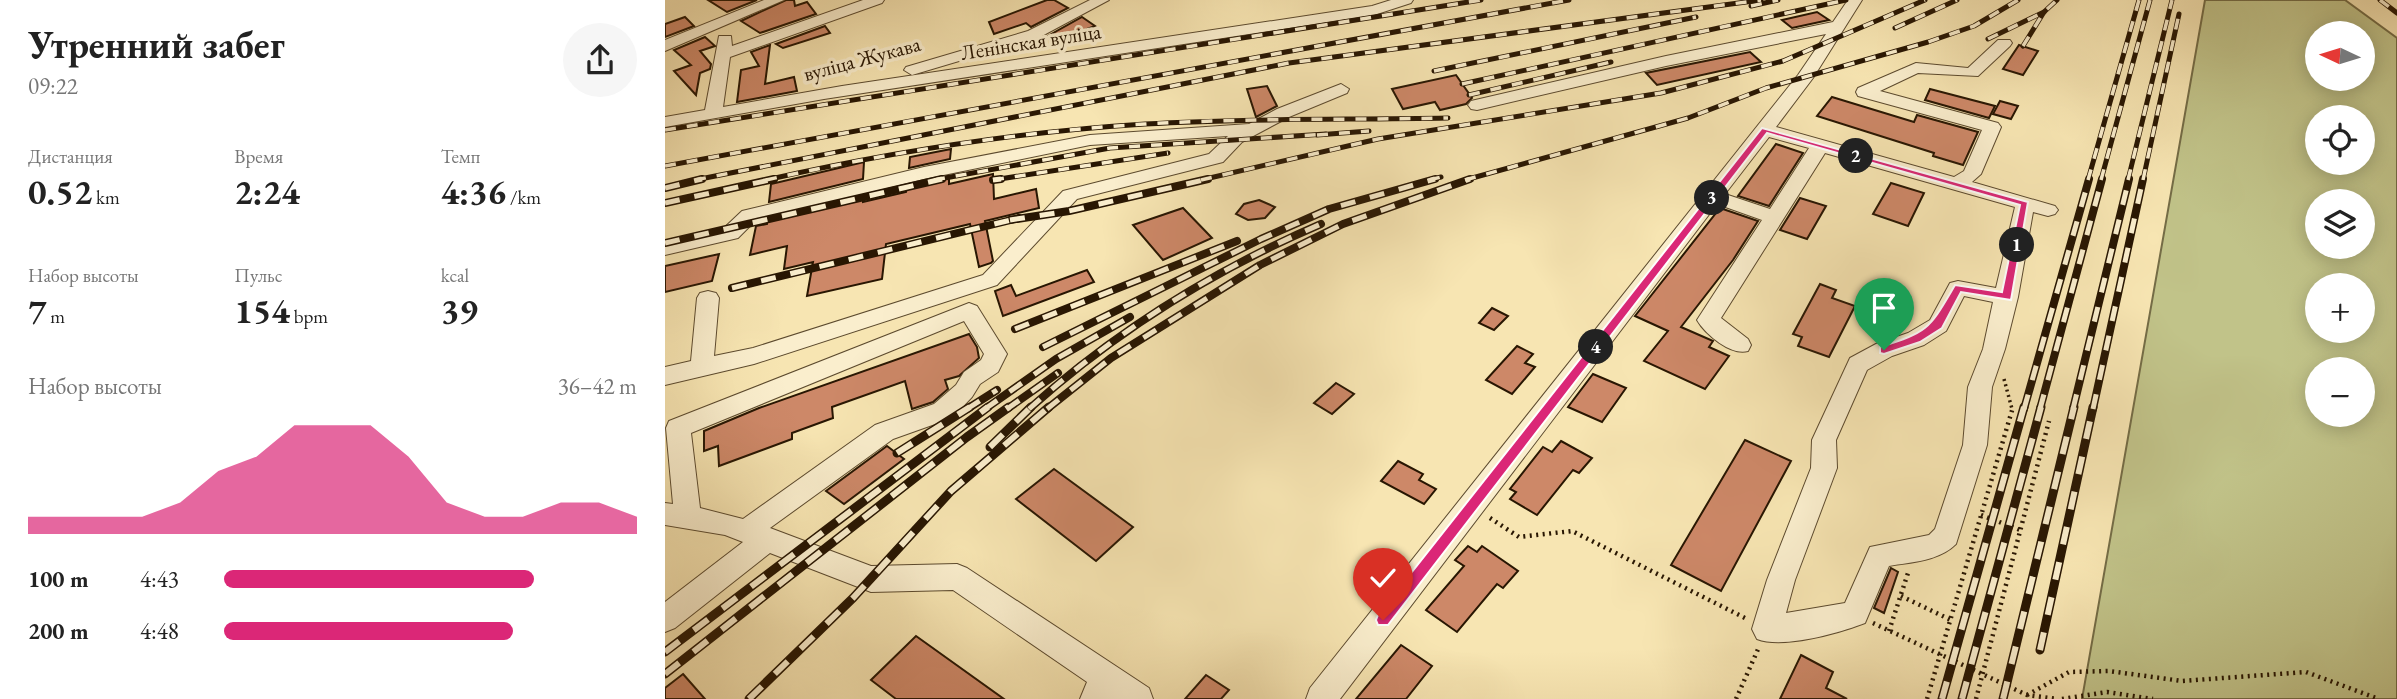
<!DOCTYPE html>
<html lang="ru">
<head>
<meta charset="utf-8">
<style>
	:root { --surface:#fff; --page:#f6f6f6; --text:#222; --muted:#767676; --accent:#db2777 }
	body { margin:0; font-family:"EB Garamond",serif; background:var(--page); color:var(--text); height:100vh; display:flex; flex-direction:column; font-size:26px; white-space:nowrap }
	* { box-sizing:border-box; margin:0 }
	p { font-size:23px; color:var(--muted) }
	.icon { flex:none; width:38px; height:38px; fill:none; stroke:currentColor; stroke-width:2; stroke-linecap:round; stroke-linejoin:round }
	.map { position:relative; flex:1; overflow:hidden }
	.panel { display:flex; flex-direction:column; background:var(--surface); width:665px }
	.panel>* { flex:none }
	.needle { width:46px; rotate:274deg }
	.tools { position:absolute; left:1640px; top:21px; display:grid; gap:14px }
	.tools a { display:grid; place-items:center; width:70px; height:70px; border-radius:50%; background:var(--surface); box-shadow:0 4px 18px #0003; font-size:35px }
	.pin { position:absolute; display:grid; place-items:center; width:60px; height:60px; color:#fff; margin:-72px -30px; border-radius:50% 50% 50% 0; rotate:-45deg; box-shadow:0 0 7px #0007 }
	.pin .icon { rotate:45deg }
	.km { position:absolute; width:35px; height:35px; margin:-18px; border-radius:50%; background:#222; color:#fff; font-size:19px; line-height:35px; text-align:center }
	.round { display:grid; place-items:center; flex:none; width:74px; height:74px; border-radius:37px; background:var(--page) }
	.headline { display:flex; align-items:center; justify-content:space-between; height:119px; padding:0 28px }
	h1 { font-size:38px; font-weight:700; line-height:52px }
	.stats { display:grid; grid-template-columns:repeat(3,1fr); gap:10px; height:119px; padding:7px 28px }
	.stats div { display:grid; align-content:center }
	.stats b { font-size:35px; font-weight:700 }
	.stats small { font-size:19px; font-weight:400 }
	.stats p { font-size:19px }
	.chart { height:196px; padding:14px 28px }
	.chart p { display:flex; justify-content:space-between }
	.chart svg { width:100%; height:126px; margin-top:7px; fill:var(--accent); opacity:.7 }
	ul { padding:0 28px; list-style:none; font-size:23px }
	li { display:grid; grid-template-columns:112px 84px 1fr; align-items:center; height:52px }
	li i { height:18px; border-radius:9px; background:var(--accent) }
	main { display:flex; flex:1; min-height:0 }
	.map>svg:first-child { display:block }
	.green { fill:#c1c389; stroke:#746c46; stroke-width:2; fill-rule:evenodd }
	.building { fill:#cd8868; stroke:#281602; stroke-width:2 }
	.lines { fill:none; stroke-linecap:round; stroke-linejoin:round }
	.minor-casing { stroke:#5c4a2e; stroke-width:2 }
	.path-far1 { stroke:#281602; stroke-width:3.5; stroke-dasharray:2 3.5; stroke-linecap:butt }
	.path { stroke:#281602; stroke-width:4.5; stroke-dasharray:2 4.5; stroke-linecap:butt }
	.minor { fill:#faeecd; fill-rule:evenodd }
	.rail-far2-casing { stroke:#281602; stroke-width:5 }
	.rail-far1-casing { stroke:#281602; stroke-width:8 }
	.rail-casing { stroke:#281602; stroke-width:9 }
	.rail-far2 { stroke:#faeecd; stroke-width:3.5; stroke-dasharray:11; stroke-linecap:butt }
	.rail-far1 { stroke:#faeecd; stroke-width:5; stroke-dasharray:15; stroke-linecap:butt }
	.rail { stroke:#faeecd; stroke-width:6; stroke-dasharray:18; stroke-linecap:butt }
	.route { fill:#db2777; stroke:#fff; stroke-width:2 }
	.labels { text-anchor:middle; stroke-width:7; stroke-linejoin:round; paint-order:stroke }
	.far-street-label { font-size:21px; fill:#281602; stroke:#faeecd }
</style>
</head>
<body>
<main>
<section class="panel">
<div class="headline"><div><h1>Утренний забег</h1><p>09:22</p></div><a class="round"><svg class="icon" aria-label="share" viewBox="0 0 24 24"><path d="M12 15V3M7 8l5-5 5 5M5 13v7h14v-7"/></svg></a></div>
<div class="stats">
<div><p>Дистанция</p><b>0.52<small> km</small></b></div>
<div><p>Время</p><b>2:24</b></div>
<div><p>Темп</p><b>4:36<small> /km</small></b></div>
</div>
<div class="stats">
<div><p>Набор высоты</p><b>7<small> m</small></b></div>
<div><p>Пульс</p><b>154<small> bpm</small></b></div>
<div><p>kcal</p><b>39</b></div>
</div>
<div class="chart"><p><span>Набор высоты</span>36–42 m</p>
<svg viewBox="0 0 160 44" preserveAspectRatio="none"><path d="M0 44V38L10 38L20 38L30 38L40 33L50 22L60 17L70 6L80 6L90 6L100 17L110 33L120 38L130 38L140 33L150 33L160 38V44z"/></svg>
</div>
<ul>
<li><b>100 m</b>4:43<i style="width:75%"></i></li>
<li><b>200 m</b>4:48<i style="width:70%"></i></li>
</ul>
</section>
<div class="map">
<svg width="1732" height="699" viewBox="0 0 1732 699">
	<rect width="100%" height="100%" fill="#f7e5b2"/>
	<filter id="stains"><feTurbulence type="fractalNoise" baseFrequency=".00286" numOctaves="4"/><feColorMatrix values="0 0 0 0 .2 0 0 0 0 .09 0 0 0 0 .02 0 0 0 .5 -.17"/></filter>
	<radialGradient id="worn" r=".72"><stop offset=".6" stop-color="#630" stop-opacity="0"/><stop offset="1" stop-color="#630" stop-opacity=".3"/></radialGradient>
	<path class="green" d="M1540,0H1680L1732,38V699H1417ZM1652,33H1698V79H1652ZM1652,117H1698V163H1652ZM1652,201H1698V247H1652ZM1652,285H1698V331H1652ZM1652,369H1698V415H1652Z"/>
	<g class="building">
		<polygon points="43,0 92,0 62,12"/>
		<polygon points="121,0 129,0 130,6 142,2 151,14 95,33 76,21"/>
		<polygon points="382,0 389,0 403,8 366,27 361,23 329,34 324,22"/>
		<polygon points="1152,12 1164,20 1127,28 1117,20"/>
		<polygon points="20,17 29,26 0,37 0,24"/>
		<polygon points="417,17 430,26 388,42 381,37"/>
		<polygon points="160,26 165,33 118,48 111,44"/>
		<polygon points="40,37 50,46 35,51 46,64 45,69 35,73 31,95 9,71 26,65 9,50"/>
		<polygon points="105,45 100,84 129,77 132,91 72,102 76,70 94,66 86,52"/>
		<polygon points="1354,45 1373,51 1358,75 1338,69"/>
		<polygon points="1085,52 1096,62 992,85 981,73"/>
		<polygon points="791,75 807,98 801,104 775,110 770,102 738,109 727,89"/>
		<polygon points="602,86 612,106 591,117 582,89"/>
		<polygon points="1265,89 1330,106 1324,118 1260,100"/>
		<polygon points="1167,97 1249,122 1252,115 1313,132 1298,165 1268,156 1269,153 1152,116"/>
		<polygon points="1335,101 1353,106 1346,119 1328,114"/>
		<polygon points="1111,144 1138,153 1104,206 1073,196"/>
		<polygon points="286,149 285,159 244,168 245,157"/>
		<polygon points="199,162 198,179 104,202 106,184"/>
		<polygon points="328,174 329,199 371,189 374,208 320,221 328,261 326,263 314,267 305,224 221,244 217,279 142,296 148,262 119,269 122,246 85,255 91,226 102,224 102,220 198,197 198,202 241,192 242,186 284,176 284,184"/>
		<polygon points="1226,183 1259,193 1243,226 1208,214"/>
		<polygon points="1135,198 1161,206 1142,239 1115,230"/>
		<polygon points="594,200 610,207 600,218 583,220 571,214 579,204"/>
		<polygon points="518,208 547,238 498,260 468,225"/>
		<polygon points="1055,208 1093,221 1068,260 1016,327 1048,341 1044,347 1064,356 1040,389 979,361 1003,331 970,316"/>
		<polygon points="54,254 47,281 0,292 0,266"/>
		<polygon points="422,270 429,282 338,316 330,291 346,285 351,296"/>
		<polygon points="1155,284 1171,290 1167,298 1190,306 1164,357 1133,346 1137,337 1128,334"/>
		<polygon points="827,308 843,316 829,330 814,323"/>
		<polygon points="304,334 312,347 314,358 294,376 280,380 283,389 268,402 247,409 240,381 167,407 168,418 127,433 127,439 54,466 53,446 39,451 39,431 94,408"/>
		<polygon points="852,346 868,354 860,363 870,367 847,394 821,380"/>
		<polygon points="928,374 961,388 937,422 903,407"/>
		<polygon points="671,383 689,394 667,414 649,403"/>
		<polygon points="1080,440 1126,461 1056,591 1006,565"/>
		<polygon points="896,441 927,458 914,473 908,470 872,515 845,499 851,492 845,489 878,447 887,452"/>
		<polygon points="222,446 239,459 179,504 161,491"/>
		<polygon points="733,461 758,474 754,480 771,489 759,504 716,481"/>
		<polygon points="389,469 468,527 431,561 351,499"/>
		<polygon points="803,546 812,552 817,546 853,571 838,588 832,584 792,632 761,610 799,566 790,560"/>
		<polygon points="1226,568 1233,572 1219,613 1209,608"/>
		<polygon points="251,636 339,699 231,699 206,680"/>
		<polygon points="736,645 767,666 741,699 691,699"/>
		<polygon points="1136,655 1168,672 1161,688 1182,699 1115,699"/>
		<polygon points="18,674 40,699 0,699 0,688"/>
		<polygon points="541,675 564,690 556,699 520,699"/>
	</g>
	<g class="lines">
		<g class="minor-casing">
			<g id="minor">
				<polygon points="99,0 119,0 0,51 0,40"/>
				<polygon points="198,0 219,0 217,3 65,57 58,107 177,86 707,6 726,0 748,0 746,3 709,15 159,99 0,127 0,117 40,110 54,36 66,36 67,46"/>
				<polygon points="425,0 444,0 375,37 247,75 239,70 241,67 363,31"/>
				<path d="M1183,0H1197L1148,78L1111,127L1289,177L1299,171L1317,130L1193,96L1191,92L1193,88L1251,63L1303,68L1333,40H1345L1347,43L1345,46L1313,76L1253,73L1215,91L1333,123L1336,127L1316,174L1307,182L1390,206L1393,210L1390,214L1383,216L1368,212L1353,297L1340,349L1327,387L1322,445L1291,544C1274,561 1247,562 1224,566L1200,623C1174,633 1118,649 1092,639L1087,629L1102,580L1146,468L1147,440L1185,358L1211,344L1243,333L1265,320L1285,283L1293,281L1331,288L1350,207L1160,153L1056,318L1083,339L1086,345L1083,351C1066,356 1040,334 1032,320L1097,220L1052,204L675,699H641L645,688L1133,75L1161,34L1001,66L812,110L806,109L803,105L806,101L1001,56L1168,22ZM1104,137L1144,148L1105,209L1060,194ZM1299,296L1328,302L1318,349L1303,387L1298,445L1270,529L1264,535L1205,547L1180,603L1121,613L1130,580L1172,468L1171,440L1202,370L1227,356L1259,345L1281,331Z"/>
				<polygon points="676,84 684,89 682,93 624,117 577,142 558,162 412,199 332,285 89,364 0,385 0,367 26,361 32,298 35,293 43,291 51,293 54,298 49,356 88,348 318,275 398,191 544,154 563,136 425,145 259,179 91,220 73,238 0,255 0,241 59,228 77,211 259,167 425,135 584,124 612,109"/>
				<path d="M304,303L312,306L342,354L333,372L315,384L307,397L287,418L228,439L105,528L206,566L292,564L302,568L484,688L488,699H415L422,682L288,590L206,592L105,553L10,628L0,632V602L78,542L60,535L0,525V503L8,504L1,428L4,421ZM299,321L319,354L316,360L299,372L291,385L269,404L210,425L78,519L35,508L26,433Z"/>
			</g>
		</g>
		<polyline class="path-far1" points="1339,379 1347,409"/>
		<g class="path">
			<polyline points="1316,515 1355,530"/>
			<polyline points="825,518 854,537 907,531 1082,619"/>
			<polyline points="1236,596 1286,620"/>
			<polyline points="1208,623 1362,695 1392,699"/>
			<polyline points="1224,631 1243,573"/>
			<polyline points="1362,695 1404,672 1444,671 1517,681 1641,672 1714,699"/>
			<polyline points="1071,699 1094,647"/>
			<polyline points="1262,699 1348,407"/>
			<polyline points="1311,699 1384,421"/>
			<polyline points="1397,699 1442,692 1488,699"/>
		</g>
		<use href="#minor" class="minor"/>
		<g class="rail-far2-casing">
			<g id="rail-far2">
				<polyline points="1715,0 1732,13"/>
				<polyline points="1086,6 1113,0"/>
				<polyline points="1230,28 1292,0"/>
				<polyline points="1323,39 1379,12"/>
				<polyline points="1358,46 1379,12 1392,0"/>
				<polyline points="769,71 1031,17"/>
				<polyline points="797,84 1181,0"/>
				<polyline points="804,95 946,62"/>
				<polyline points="0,130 816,0"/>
				<polyline points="652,135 704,131"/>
				<polyline points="0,166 904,0"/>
				<polyline points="30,180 624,63 1096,0"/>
				<path d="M101,180C226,152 352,132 480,124C580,118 682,120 783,118"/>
				<polyline points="269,180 445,148 661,134"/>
				<polyline points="328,180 503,153"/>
				<polyline points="536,180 713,139 996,93 1118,61 1260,0"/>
				<polyline points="764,180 776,177"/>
				<polyline points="800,180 1023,118 1101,88 1263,42 1309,26 1353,0"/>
				<polyline points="1423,180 1474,0"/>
				<polyline points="1436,180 1485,0"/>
				<polyline points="1463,180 1507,0"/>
				<polyline points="1478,180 1514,14"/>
			</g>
		</g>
		<g class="rail-far1-casing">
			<g id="rail-far1">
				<polyline points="328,180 336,179"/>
				<polyline points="0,188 37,179"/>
				<polyline points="0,203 109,179"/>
				<polyline points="345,220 404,211 543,179"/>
				<polyline points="0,243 277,179"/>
				<polyline points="67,288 354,218"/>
				<polyline points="350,329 572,241"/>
				<polyline points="378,347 596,239 664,209 770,179"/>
				<polyline points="302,409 332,390"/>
				<polyline points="320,409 391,359 465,317"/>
				<polyline points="342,409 393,373"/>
				<path d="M364,409C451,331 549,270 656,224"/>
				<polyline points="382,409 446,358 595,265 678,224 805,179"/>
				<polyline points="1359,409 1424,179"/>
				<polyline points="1375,409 1437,179"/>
				<polyline points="1408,409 1464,179"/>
				<polyline points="1428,409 1478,179"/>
			</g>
		</g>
		<g class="rail-casing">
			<g id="rail">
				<polyline points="325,447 366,407"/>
				<polyline points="232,453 305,407"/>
				<polyline points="1375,650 1428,407"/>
				<polyline points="0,652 323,407"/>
				<polyline points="0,674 302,437 344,407"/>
				<polyline points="84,699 188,598 286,491 384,407"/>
				<polyline points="1277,699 1359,407"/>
				<polyline points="1297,699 1376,407"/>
				<polyline points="1338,699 1409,407"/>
			</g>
		</g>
		<use href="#rail-far2" class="rail-far2"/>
		<use href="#rail-far1" class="rail-far1"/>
		<use href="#rail" class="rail"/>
	</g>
	<path class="route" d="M1097,128L1363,202L1346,300L1296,292L1277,328L1255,342L1219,354L1215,353V347C1265,331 1264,329 1290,285L1337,292L1355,205L1102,133L723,625H713L711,620L713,615Z"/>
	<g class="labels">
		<g class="far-street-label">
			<text transform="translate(366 42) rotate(-9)" y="7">Ленінская вуліца</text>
			<text transform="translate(197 59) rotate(-15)" y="7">вуліца Жукава</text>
		</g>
	</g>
	<rect width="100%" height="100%" filter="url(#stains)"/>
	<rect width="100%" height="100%" fill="url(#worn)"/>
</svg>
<div class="tools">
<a><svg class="needle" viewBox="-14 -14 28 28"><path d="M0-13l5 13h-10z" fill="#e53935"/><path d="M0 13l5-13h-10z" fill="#767676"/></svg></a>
<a><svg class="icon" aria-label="locate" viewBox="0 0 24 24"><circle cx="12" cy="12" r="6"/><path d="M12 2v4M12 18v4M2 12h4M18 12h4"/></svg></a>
<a><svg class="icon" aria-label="layers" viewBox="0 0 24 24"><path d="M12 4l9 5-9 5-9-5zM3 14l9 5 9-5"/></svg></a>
<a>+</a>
<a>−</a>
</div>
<div class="pin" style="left:1219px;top:350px;background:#1e9e55"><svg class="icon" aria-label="arrive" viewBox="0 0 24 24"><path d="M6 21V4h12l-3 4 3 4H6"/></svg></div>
<div class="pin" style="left:718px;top:620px;background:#d93025"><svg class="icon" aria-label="check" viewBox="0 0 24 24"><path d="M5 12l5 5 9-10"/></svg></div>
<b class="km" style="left:1352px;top:245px">1</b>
<b class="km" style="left:1191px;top:156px">2</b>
<b class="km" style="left:1047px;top:198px">3</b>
<b class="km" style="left:931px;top:347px">4</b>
</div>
</main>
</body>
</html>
